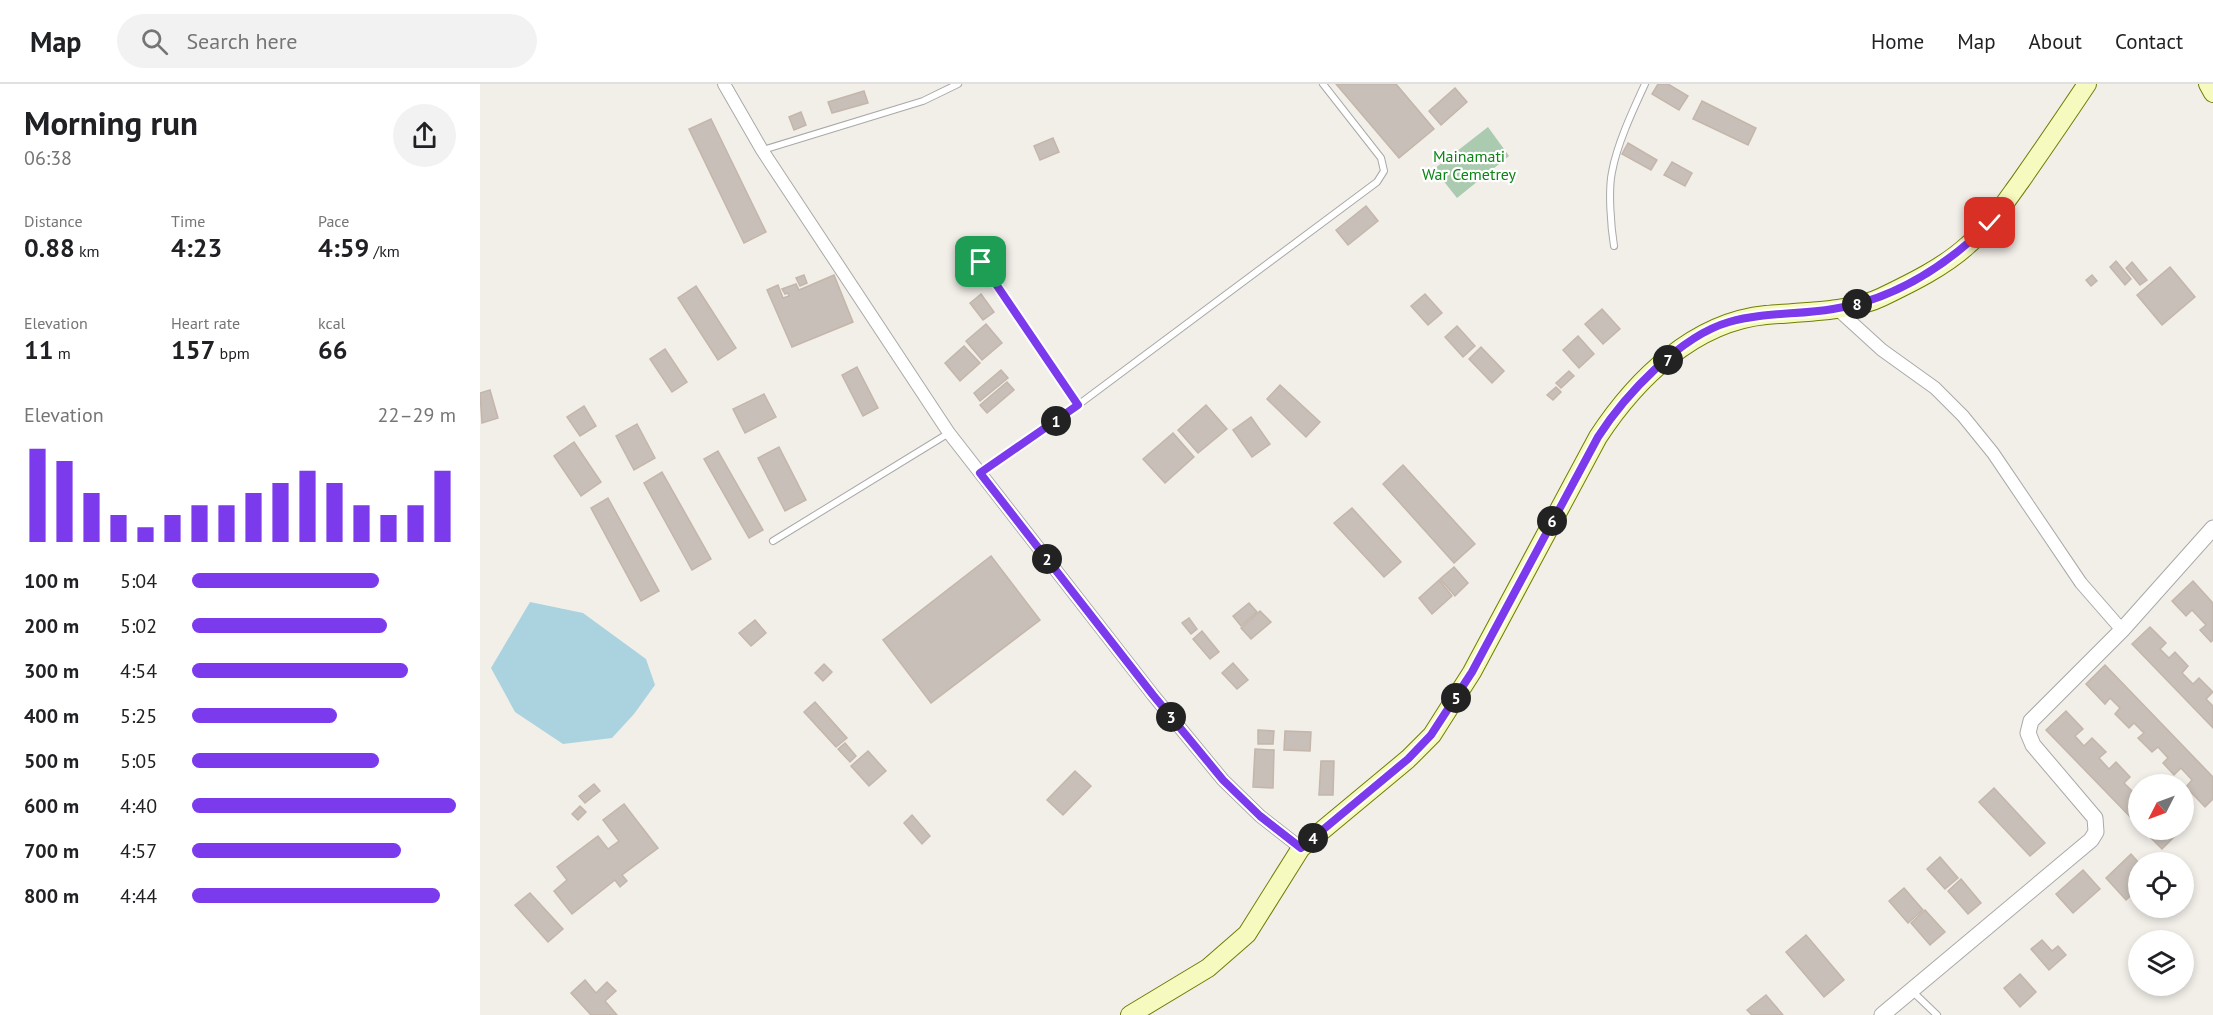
<!DOCTYPE html>
<html lang="en">
<head>
<meta charset="utf-8">
<style>
	:root { --surface:#fff; --page:#f2f2f2; --text:#202124; --muted:#757577; --line:#e0e0e0; --accent:#7c3aed }
	body { margin:0; font-family:"PT Sans",sans-serif; background:var(--page); color:var(--text); height:100vh; display:flex; flex-direction:column; font-size:22px; white-space:nowrap }
	* { box-sizing:border-box; margin:0 }
	p { font-size:20px; color:var(--muted) }
	.icon { flex:none; width:33px; height:33px; fill:none; stroke:currentColor; stroke-width:2; stroke-linecap:round; stroke-linejoin:round }
	.map { position:relative; flex:1; overflow:hidden }
	.side { display:flex; flex-direction:column; background:var(--surface); width:480px }
	.side>* { flex:none }
	.needle { width:39px; rotate:228deg }
	.fabs { position:absolute; left:1648px; top:690px; display:grid; gap:12px }
	.fabs a { display:grid; place-items:center; width:66px; height:66px; border-radius:50%; background:var(--surface); box-shadow:0 3px 9px #0003; font-size:30px }
	.pin { position:absolute; display:grid; place-items:center; width:51px; height:51px; color:#fff; margin:-26px; border-radius:12px; box-shadow:0 3px 9px #0006 }
	.km { position:absolute; width:30px; height:30px; margin:-15px; border-radius:50%; background:#222; color:#fff; font-size:16px; line-height:30px; text-align:center }
	.round { display:grid; place-items:center; flex:none; width:63px; height:63px; border-radius:32px; background:var(--page) }
	.summary { display:flex; align-items:center; justify-content:space-between; height:102px; padding:0 24px }
	h1 { font-size:33px; font-weight:600; line-height:45px }
	.metrics { display:grid; grid-template-columns:repeat(3,1fr); gap:9px; height:102px; padding:6px 24px }
	.metrics div { display:grid; align-content:center }
	.metrics b { font-size:26px; font-weight:600 }
	.metrics small { font-size:16px; font-weight:400 }
	.metrics p { font-size:16px }
	.chart { height:168px; padding:12px 24px }
	.chart p { display:flex; justify-content:space-between }
	.chart svg { width:100%; height:108px; margin-top:6px; stroke:var(--accent); stroke-width:6 }
	ul { padding:0 24px; list-style:none; font-size:20px }
	li { display:grid; grid-template-columns:96px 72px 1fr; align-items:center; height:45px }
	li i { height:15px; border-radius:8px; background:var(--accent) }
	header { display:flex; align-items:center; gap:36px; box-sizing:border-box; height:84px; padding:0 30px; background:var(--surface); border-bottom:2px solid var(--line) }
	header strong { font-size:28px }
	nav { display:flex; gap:33px; margin-inline-start:auto; font-size:21px }
	.search { width:420px; height:54px; background:var(--page); display:flex; align-items:center; gap:15px; box-sizing:border-box; padding:0 21px; border-radius:33px; color:var(--muted); font-size:22px }
	main { display:flex; flex:1; min-height:0 }
	.map>svg:first-child { display:block }
	.cemetery { fill:#aacbaf }
	.water { fill:#aad3df }
	.building { fill:#c7bfb8; stroke:#c4b6ab; stroke-width:1.5 }
	.lines { fill:none; stroke-linecap:round; stroke-linejoin:round }
	.service-casing { stroke:#a9a9a9; stroke-width:8 }
	.minor-casing { stroke:#a9a9a9; stroke-width:14 }
	.tertiary-casing { stroke:#a9a9a9; stroke-width:17 }
	.secondary-casing { stroke:#707d05; stroke-width:20 }
	.service { stroke:#fff; stroke-width:6 }
	.minor { stroke:#fff; stroke-width:12 }
	.tertiary { stroke:#fff; stroke-width:15 }
	.secondary { stroke:#f7fabf; stroke-width:18 }
	.route-casing { stroke:#fff; stroke-width:12 }
	.route { stroke:#7c3aed; stroke-width:8 }
	.labels { text-anchor:middle; stroke-width:4.5; stroke-linejoin:round; paint-order:stroke }
	.park-label { font-size:16px; fill:#0c8416; stroke:#fff }
</style>
</head>
<body>
<header>
<strong>Map</strong>
<div class="search"><svg class="icon" aria-label="search" viewBox="0 0 24 24"><circle cx="10" cy="10" r="6"/><path d="M15 15l6 6"/></svg>Search here</div>
<nav><a>Home</a><a>Map</a><a>About</a><a>Contact</a></nav>
</header>
<main>
<section class="side">
<div class="summary"><div><h1>Morning run</h1><p>06:38</p></div><a class="round"><svg class="icon" aria-label="share" viewBox="0 0 24 24"><path d="M12 15V3M7 8l5-5 5 5M5 13v7h14v-7"/></svg></a></div>
<div class="metrics">
<div><p>Distance</p><b>0.88<small> km</small></b></div>
<div><p>Time</p><b>4:23</b></div>
<div><p>Pace</p><b>4:59<small> /km</small></b></div>
</div>
<div class="metrics">
<div><p>Elevation</p><b>11<small> m</small></b></div>
<div><p>Heart rate</p><b>157<small> bpm</small></b></div>
<div><p>kcal</p><b>66</b></div>
</div>
<div class="chart"><p><span>Elevation</span>22–29 m</p>
<svg viewBox="0 0 160 44" preserveAspectRatio="none"><path d="M5 44V6M15 44V11M25 44V24M35 44V33M45 44V38M55 44V33M65 44V29M75 44V29M85 44V24M95 44V20M105 44V15M115 44V20M125 44V29M135 44V33M145 44V29M155 44V15"/></svg>
</div>
<ul>
<li><b>100 m</b>5:04<i style="width:71%"></i></li>
<li><b>200 m</b>5:02<i style="width:74%"></i></li>
<li><b>300 m</b>4:54<i style="width:82%"></i></li>
<li><b>400 m</b>5:25<i style="width:55%"></i></li>
<li><b>500 m</b>5:05<i style="width:71%"></i></li>
<li><b>600 m</b>4:40<i style="width:100%"></i></li>
<li><b>700 m</b>4:57<i style="width:79%"></i></li>
<li><b>800 m</b>4:44<i style="width:94%"></i></li>
</ul>
</section>
<div class="map">
<svg width="1733" height="931" viewBox="0 0 1733 931">
	<rect width="100%" height="100%" fill="#f2efe9"/>
	<polygon class="cemetery" points="1008,43 1029,72 977,114 954,85"/>
	<polygon class="water" points="50,518 103,529 166,575 175,601 154,630 132,654 83,660 35,628 11,584"/>
	<g class="building">
		<polygon points="856,0 916,0 954,45 919,74"/>
		<polygon points="1178,0 1188,0 1208,12 1199,26 1172,10"/>
		<polygon points="975,4 987,18 961,41 949,27"/>
		<polygon points="384,7 388,19 352,29 348,18"/>
		<polygon points="1222,17 1276,44 1268,61 1213,35"/>
		<polygon points="321,28 326,41 314,46 309,33"/>
		<polygon points="231,35 286,148 264,159 209,45"/>
		<polygon points="573,54 579,68 560,76 554,62"/>
		<polygon points="1148,59 1177,76 1171,86 1142,70"/>
		<polygon points="1192,78 1212,89 1205,102 1184,91"/>
		<polygon points="886,122 898,137 868,161 856,146"/>
		<polygon points="1636,177 1651,195 1645,201 1630,183"/>
		<polygon points="1652,178 1667,196 1660,201 1646,184"/>
		<polygon points="1690,183 1715,213 1682,241 1657,211"/>
		<polygon points="324,191 327,199 320,202 316,194"/>
		<polygon points="354,191 373,238 312,263 287,206 298,201 303,214 309,212 308,209 305,210 302,205 316,200 319,206"/>
		<polygon points="1612,191 1617,197 1611,202 1606,196"/>
		<polygon points="216,202 256,264 238,276 198,214"/>
		<polygon points="501,210 514,228 503,236 490,219"/>
		<polygon points="945,210 962,229 948,241 931,222"/>
		<polygon points="1122,225 1140,245 1123,260 1105,240"/>
		<polygon points="506,240 522,259 502,276 486,257"/>
		<polygon points="977,242 995,262 983,273 965,253"/>
		<polygon points="1098,252 1114,270 1099,284 1083,266"/>
		<polygon points="484,262 500,279 480,297 465,279"/>
		<polygon points="1001,263 1024,287 1012,299 989,275"/>
		<polygon points="185,265 207,298 192,308 170,275"/>
		<polygon points="377,283 398,324 383,332 362,291"/>
		<polygon points="521,286 528,294 500,317 494,309"/>
		<polygon points="1089,287 1094,292 1081,304 1076,299"/>
		<polygon points="527,298 534,306 507,329 500,321"/>
		<polygon points="800,301 840,338 826,353 787,315"/>
		<polygon points="1076,303 1081,308 1073,316 1067,311"/>
		<polygon points="10,306 18,334 2,339 0,309"/>
		<polygon points="284,310 296,333 265,349 253,325"/>
		<polygon points="726,321 747,345 718,369 698,346"/>
		<polygon points="104,322 116,342 100,352 87,333"/>
		<polygon points="771,333 790,360 772,373 753,346"/>
		<polygon points="157,340 175,374 154,386 136,352"/>
		<polygon points="693,349 714,373 685,399 663,375"/>
		<polygon points="94,358 121,398 101,412 74,372"/>
		<polygon points="299,363 326,416 305,427 278,374"/>
		<polygon points="238,367 283,446 269,454 224,375"/>
		<polygon points="923,381 995,460 974,479 903,400"/>
		<polygon points="182,388 231,475 212,486 164,399"/>
		<polygon points="128,414 179,507 161,517 111,424"/>
		<polygon points="872,424 921,478 904,493 854,439"/>
		<polygon points="511,472 560,536 451,619 403,556"/>
		<polygon points="974,483 988,499 975,512 960,495"/>
		<polygon points="959,496 972,512 952,530 939,514"/>
		<polygon points="1713,497 1733,519 1733,556 1731,558 1720,546 1726,541 1712,526 1706,532 1692,517"/>
		<polygon points="769,519 777,528 761,542 753,532"/>
		<polygon points="780,527 791,538 771,555 761,544"/>
		<polygon points="709,534 717,545 711,550 702,539"/>
		<polygon points="275,536 286,549 271,562 259,549"/>
		<polygon points="1670,543 1686,559 1680,565 1689,574 1695,568 1708,582 1702,589 1713,600 1719,594 1733,608 1726,615 1733,622 1733,644 1652,560"/>
		<polygon points="722,547 739,568 730,575 713,555"/>
		<polygon points="753,579 768,596 757,605 742,589"/>
		<polygon points="344,580 352,588 343,597 335,589"/>
		<polygon points="1625,581 1733,693 1733,715 1725,723 1706,703 1712,696 1701,684 1694,691 1683,679 1688,674 1678,663 1672,668 1658,654 1664,649 1654,639 1649,644 1635,630 1640,624 1630,614 1625,620 1606,600"/>
		<polygon points="335,618 367,654 356,663 324,628"/>
		<polygon points="1586,627 1603,645 1595,652 1604,662 1612,654 1626,668 1619,674 1629,685 1636,678 1650,693 1644,699 1653,708 1659,702 1659,742 1566,646"/>
		<polygon points="778,646 794,647 793,660 778,660"/>
		<polygon points="805,647 831,648 830,667 804,666"/>
		<polygon points="365,659 376,672 370,678 358,665"/>
		<polygon points="775,665 794,666 793,704 773,703"/>
		<polygon points="388,667 406,687 389,702 371,682"/>
		<polygon points="841,677 854,677 853,711 839,711"/>
		<polygon points="595,687 611,702 583,731 567,716"/>
		<polygon points="114,700 120,707 105,719 99,712"/>
		<polygon points="1514,704 1565,759 1550,772 1499,718"/>
		<polygon points="144,720 178,764 142,791 147,797 140,803 135,796 92,830 74,807 87,796 77,783 118,752 128,765 139,757 123,736"/>
		<polygon points="100,722 106,728 98,736 92,730"/>
		<polygon points="432,731 450,752 442,760 424,739"/>
		<polygon points="1663,746 1701,746 1682,765"/>
		<polygon points="1651,770 1659,779 1659,804 1646,816 1626,794"/>
		<polygon points="1460,773 1478,794 1465,805 1447,785"/>
		<polygon points="1603,786 1620,805 1593,829 1576,810"/>
		<polygon points="1481,795 1501,819 1488,830 1468,807"/>
		<polygon points="1424,804 1443,826 1428,839 1409,817"/>
		<polygon points="50,809 83,845 68,858 35,821"/>
		<polygon points="1445,826 1465,848 1450,861 1431,839"/>
		<polygon points="1326,851 1364,896 1344,913 1306,868"/>
		<polygon points="1562,856 1572,867 1578,862 1586,871 1569,886 1551,865"/>
		<polygon points="1540,890 1556,908 1540,923 1524,904"/>
		<polygon points="105,896 116,909 127,898 136,907 125,917 137,931 111,931 91,909"/>
		<polygon points="1286,911 1303,931 1272,931 1267,926"/>
	</g>
	<g class="lines">
		<g class="service-casing">
			<g id="service">
				<polyline points="283,66 443,17 478,0"/>
				<path d="M1134,162C1131,143 1128,107 1132,88C1137,60 1153,26 1165,0"/>
				<polyline points="501,178 598,321"/>
				<polyline points="500,389 598,321 897,98 904,87 901,74 843,0"/>
				<polyline points="293,457 469,349"/>
				<polyline points="1432,907 1457,931"/>
			</g>
		</g>
		<g class="minor-casing">
			<g id="minor">
				<polyline points="244,0 282,66 469,349 673,611 743,696 780,732 821,764"/>
				<polyline points="1357,225 1402,266 1455,304 1483,332 1513,369 1601,499 1642,546"/>
			</g>
		</g>
		<g class="tertiary-casing">
			<polyline id="tertiary" points="1402,931 1611,756 1616,748 1615,734 1553,661 1548,649 1551,637 1642,546 1733,444"/>
		</g>
		<g class="secondary-casing">
			<g id="secondary">
				<polyline points="1728,0 1733,9"/>
				<path d="M650,931L728,884L767,850L821,764L928,675L952,651L992,588L1118,353C1156,295 1214,238 1286,231C1320,228 1372,228 1402,213C1431,199 1464,183 1488,161C1509,143 1524,120 1540,98C1563,65 1585,33 1607,0"/>
			</g>
		</g>
		<use href="#service" class="service"/>
		<use href="#minor" class="minor"/>
		<use href="#tertiary" class="tertiary"/>
		<use href="#secondary" class="secondary"/>
	</g>
	<g class="lines">
		<g class="route-casing">
			<path id="route" d="M501,178L598,321L500,389L673,611L743,696L780,732L821,764L928,675L951,651L992,588L1118,353C1145,311 1200,252 1249,238C1283,228 1319,231 1353,225C1414,216 1467,181 1510,139"/>
		</g>
		<use href="#route" class="route"/>
	</g>
	<g class="labels">
		<g class="park-label">
			<text x="989" y="78">Mainamati<tspan x="989" dy="18">War Cemetrey</tspan></text>
		</g>
	</g>
</svg>
<div class="fabs">
<a><svg class="needle" viewBox="-14 -14 28 28"><path d="M0-13l5 13h-10z" fill="#e53935"/><path d="M0 13l5-13h-10z" fill="#757577"/></svg></a>
<a><svg class="icon" aria-label="locate" viewBox="0 0 24 24"><circle cx="12" cy="12" r="6"/><path d="M12 2v4M12 18v4M2 12h4M18 12h4"/></svg></a>
<a><svg class="icon" aria-label="layers" viewBox="0 0 24 24"><path d="M12 4l9 5-9 5-9-5zM3 14l9 5 9-5"/></svg></a>
</div>
<div class="pin" style="left:501px;top:178px;background:#1e9e55"><svg class="icon" aria-label="arrive" viewBox="0 0 24 24"><path d="M6 21V4h12l-3 4 3 4H6"/></svg></div>
<div class="pin" style="left:1510px;top:139px;background:#d93025"><svg class="icon" aria-label="check" viewBox="0 0 24 24"><path d="M5 12l5 5 9-10"/></svg></div>
<b class="km" style="left:576px;top:337px">1</b>
<b class="km" style="left:567px;top:475px">2</b>
<b class="km" style="left:691px;top:633px">3</b>
<b class="km" style="left:833px;top:754px">4</b>
<b class="km" style="left:976px;top:614px">5</b>
<b class="km" style="left:1072px;top:437px">6</b>
<b class="km" style="left:1188px;top:276px">7</b>
<b class="km" style="left:1377px;top:220px">8</b>
</div>
</main>
</body>
</html>
